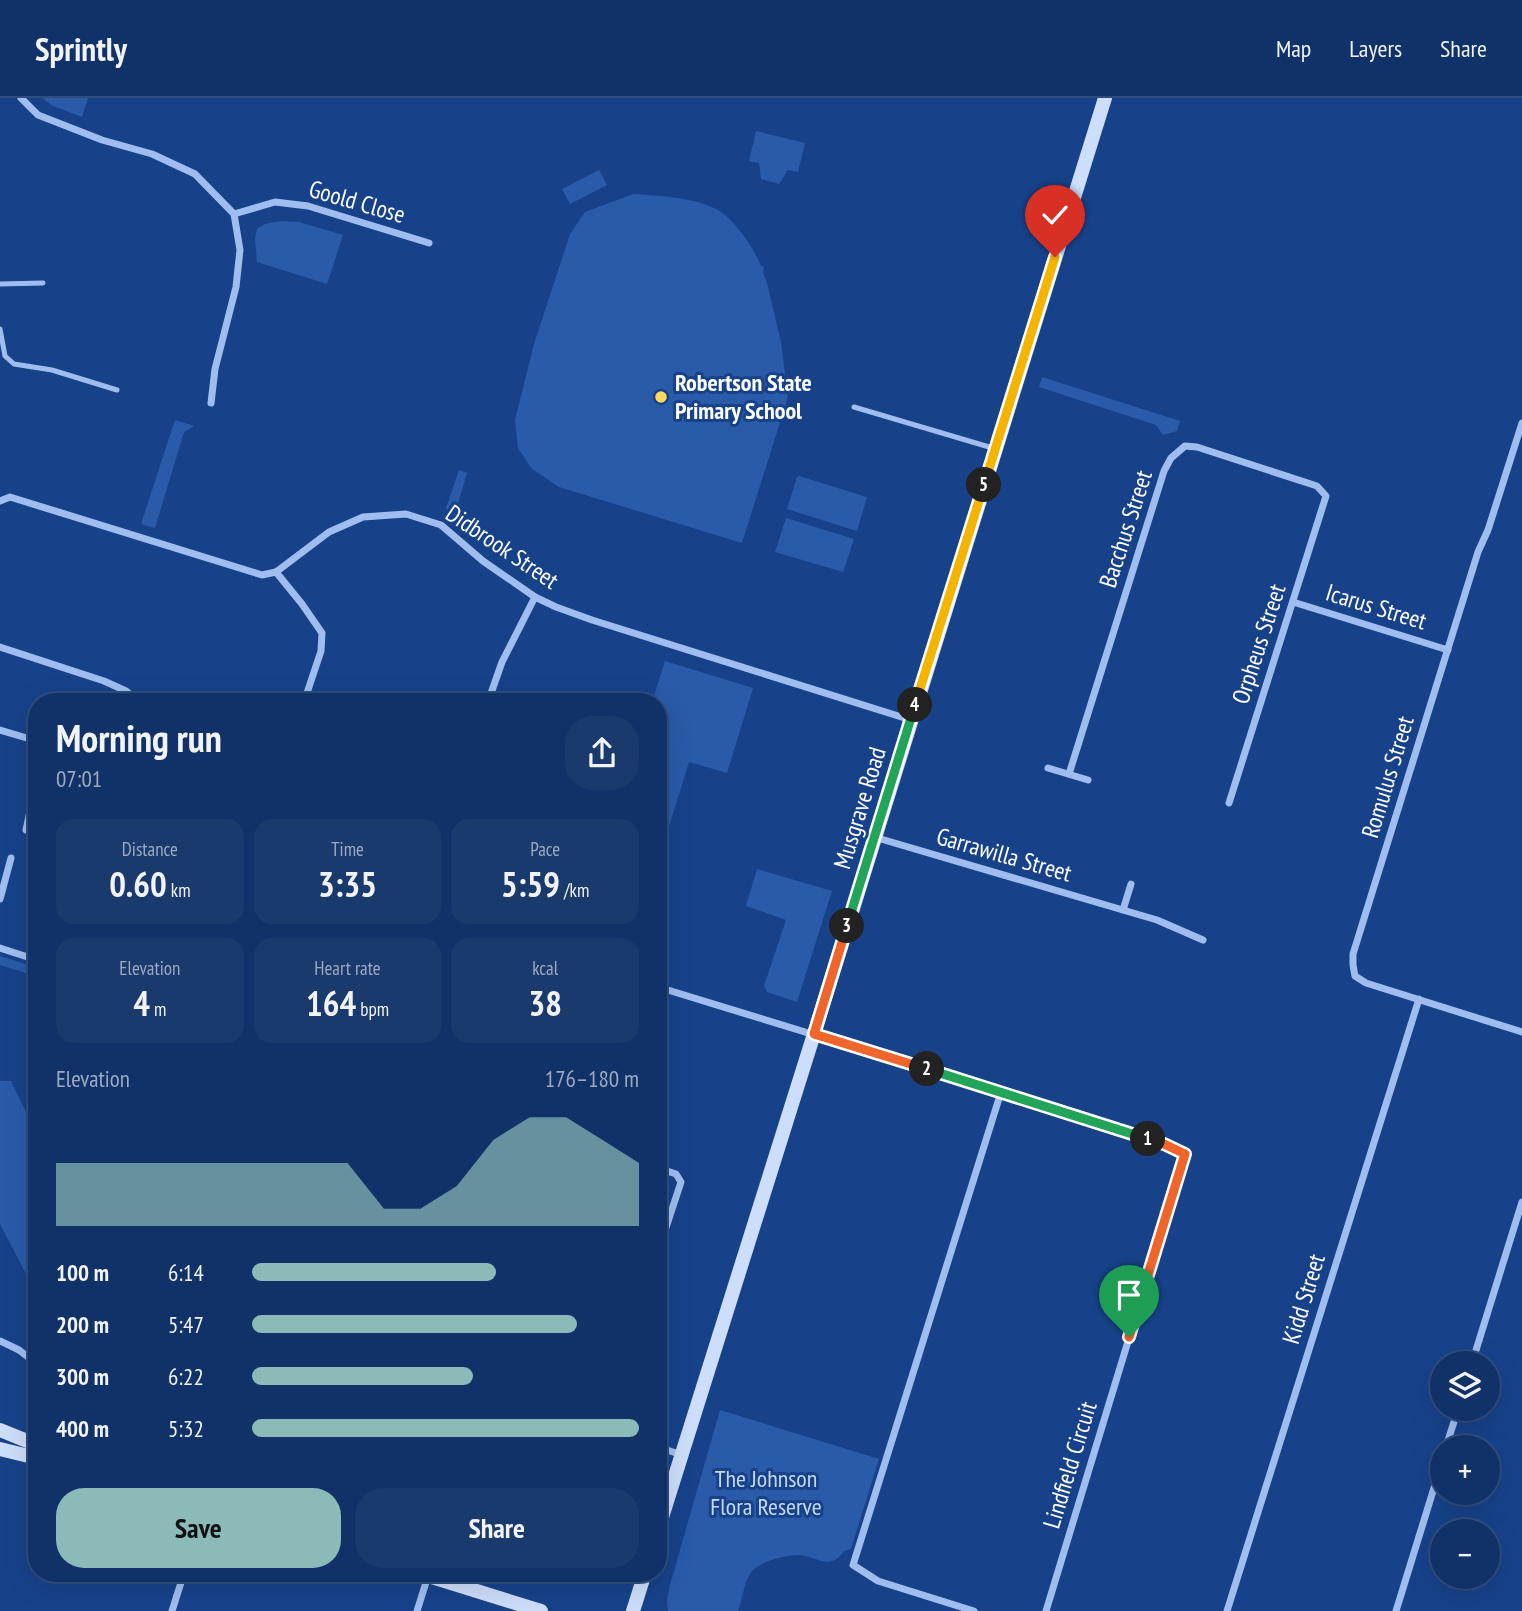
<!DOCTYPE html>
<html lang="en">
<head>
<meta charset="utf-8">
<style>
	:root { --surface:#113268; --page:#1a3a6e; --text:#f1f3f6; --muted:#9caac0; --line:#304d7c; --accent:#8bbbb9 }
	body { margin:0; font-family:"PT Sans Narrow",sans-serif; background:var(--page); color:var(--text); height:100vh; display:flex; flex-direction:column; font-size:26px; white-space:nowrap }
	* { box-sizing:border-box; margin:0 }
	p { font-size:23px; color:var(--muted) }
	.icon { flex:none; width:38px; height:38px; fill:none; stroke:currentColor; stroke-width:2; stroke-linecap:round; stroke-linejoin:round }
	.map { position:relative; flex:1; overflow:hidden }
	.sheet { position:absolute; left:28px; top:595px; width:639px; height:889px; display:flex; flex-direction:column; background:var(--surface); border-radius:28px; box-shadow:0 7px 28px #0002,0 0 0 2px var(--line) }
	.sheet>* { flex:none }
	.tools { position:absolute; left:1430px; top:1253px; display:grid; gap:14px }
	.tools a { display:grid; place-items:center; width:70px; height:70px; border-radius:50%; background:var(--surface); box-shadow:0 7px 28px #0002,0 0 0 2px var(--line); font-size:35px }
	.pin { position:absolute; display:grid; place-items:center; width:60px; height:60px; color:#fff; margin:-72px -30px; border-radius:50% 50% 50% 0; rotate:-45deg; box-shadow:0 0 7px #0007 }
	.pin .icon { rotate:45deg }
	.km { position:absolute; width:35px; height:35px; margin:-18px; border-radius:50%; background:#222; color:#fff; font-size:19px; line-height:35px; text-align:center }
	.round { display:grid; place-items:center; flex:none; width:74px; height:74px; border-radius:28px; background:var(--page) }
	.summary { display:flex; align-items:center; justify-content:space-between; height:119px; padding:0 28px }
	h1 { font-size:38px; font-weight:600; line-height:52px }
	.stats { display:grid; grid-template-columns:repeat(3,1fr); gap:10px; height:119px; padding:7px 28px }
	.stats div { display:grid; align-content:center; border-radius:18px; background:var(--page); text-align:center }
	.stats b { font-size:35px; font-weight:600 }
	.stats small { font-size:19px; font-weight:400 }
	.stats p { font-size:19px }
	.chart { height:196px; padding:14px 28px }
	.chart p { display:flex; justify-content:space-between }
	.chart svg { width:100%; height:126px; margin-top:7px; fill:var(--accent); opacity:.7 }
	.button { display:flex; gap:14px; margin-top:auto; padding:14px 28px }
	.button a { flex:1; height:80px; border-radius:28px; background:var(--accent); color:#111; font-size:28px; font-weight:600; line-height:80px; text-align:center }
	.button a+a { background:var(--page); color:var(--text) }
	ul { padding:0 28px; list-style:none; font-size:23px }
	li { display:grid; grid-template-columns:112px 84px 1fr; align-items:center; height:52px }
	li i { height:18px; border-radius:9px; background:var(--accent) }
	header { display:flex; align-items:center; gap:42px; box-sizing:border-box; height:98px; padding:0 35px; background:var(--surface); border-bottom:2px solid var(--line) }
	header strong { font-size:33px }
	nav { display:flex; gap:38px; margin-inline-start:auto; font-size:24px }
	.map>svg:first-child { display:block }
	.green { fill:#295ba9 }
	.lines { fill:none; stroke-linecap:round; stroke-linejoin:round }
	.lane { stroke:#9fbeef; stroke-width:5 }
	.street { stroke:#9fbeef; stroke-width:7 }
	.secondary { stroke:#cddefa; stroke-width:14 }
	.split-1-casing { stroke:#fff; stroke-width:14 }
	.split-2-casing { stroke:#fff; stroke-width:14 }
	.split-3-casing { stroke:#fff; stroke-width:14 }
	.split-4-casing { stroke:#fff; stroke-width:14 }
	.split-5-casing { stroke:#fff; stroke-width:14 }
	.split-6-casing { stroke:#fff; stroke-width:14 }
	.split-1 { stroke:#f0652b; stroke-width:9 }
	.split-2 { stroke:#22a559; stroke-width:9 }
	.split-3 { stroke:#f0652b; stroke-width:9 }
	.split-4 { stroke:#22a559; stroke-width:9 }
	.split-5 { stroke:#f5b400; stroke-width:9 }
	.split-6 { stroke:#f5b400; stroke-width:9 }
	.poi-dot { fill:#ffda5d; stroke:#17428a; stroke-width:2.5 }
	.labels { text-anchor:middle; stroke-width:6; stroke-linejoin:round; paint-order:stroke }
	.street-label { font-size:24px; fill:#fff; stroke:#17428a }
	.poi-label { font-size:24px; font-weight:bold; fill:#fff; stroke:#17428a; text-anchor:start }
	.park-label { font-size:24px; fill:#c5dafa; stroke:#17428a }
</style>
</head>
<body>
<header>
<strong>Sprintly</strong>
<nav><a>Map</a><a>Layers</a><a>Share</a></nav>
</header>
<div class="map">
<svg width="1522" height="1513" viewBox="0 0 1522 1513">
	<rect width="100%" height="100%" fill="#17428a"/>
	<g class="green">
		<polygon points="42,0 88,0 82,19 53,8"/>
		<polygon points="756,33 805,45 798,74 788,72 779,86 761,81 759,65 749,63"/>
		<polygon points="599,72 607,87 570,106 562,91"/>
		<path d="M633,96C659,98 694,99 718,112C735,122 754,150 761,168L764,169L763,174L767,185L781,244L788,299L742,445L559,389L531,370L518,350L515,322L534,246L570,136L585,114Z"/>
		<polygon points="280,123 299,124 343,137 327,186 257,164 255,141 257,131 265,126"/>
		<polygon points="1042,279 1180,323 1177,333 1163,337 1156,327 1039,289"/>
		<polygon points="175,322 194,328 184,334 155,430 141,426"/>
		<polygon points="459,372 467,375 454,419 446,410"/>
		<polygon points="799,378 867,399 857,433 787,411 797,379"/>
		<polygon points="786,420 854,441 843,474 775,454"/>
		<polygon points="665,563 753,590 727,675 689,664 658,764 658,604 652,604"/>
		<polygon points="757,771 832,793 797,904 767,894 764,888 786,822 746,808"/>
		<polygon points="0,858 35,869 32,877 0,867"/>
		<polygon points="0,983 11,983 37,1037 37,1217 32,1216 37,1197 0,1126"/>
		<path d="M720,1312L879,1361L851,1451L844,1453C831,1473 817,1459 800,1457C786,1456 757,1464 750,1476C744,1485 742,1503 738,1513H668L667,1502L670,1487Z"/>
	</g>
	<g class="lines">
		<g class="lane">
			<polyline points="0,186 43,185"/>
			<polyline points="0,231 5,258 14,266 52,272 117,292"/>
			<polyline points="854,309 996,351"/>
		</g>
		<g class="street">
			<polyline points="21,0 38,17 102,42 152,56 195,76 234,116 240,152 236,189 215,271 211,305"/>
			<polyline points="234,116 275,104 308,108 429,145"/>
			<polyline points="1522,325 1488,432 1478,454 1353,856 1353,867 1355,878 1366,885 1522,934"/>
			<polyline points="0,403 10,399 262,477 276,474 329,434 363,419 406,416 441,427 483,463 535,499 556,509 592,522 911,622"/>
			<polyline points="276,474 302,506 322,535 321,553 304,604"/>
			<polyline points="1293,504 1448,552"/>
			<polyline points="0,549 104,583 126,593 138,603"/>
			<path d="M138,604C153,595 165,599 181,604"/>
			<polyline points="488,604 502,564 535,499"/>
			<polyline points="0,632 37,643"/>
			<polyline points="1048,670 1088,682"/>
			<polyline points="1069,676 1164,373 1171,360 1185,348 1197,349 1317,388 1326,398 1229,705"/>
			<polyline points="26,732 37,681"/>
			<polyline points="874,739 1157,822 1203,842"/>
			<polyline points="0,801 11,760"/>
			<polyline points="1123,812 1131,786"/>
			<polyline points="0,850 37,862"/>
			<polyline points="658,889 1001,994 1164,1046 1185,1056 1046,1513"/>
			<polyline points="37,924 31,946 33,984 37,991"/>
			<polyline points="658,1070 676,1076 681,1084 658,1154"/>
			<polyline points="0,1243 19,1252 37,1266"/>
			<polyline points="1472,1265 1522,1104"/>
			<polyline points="658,1349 682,1357"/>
			<polyline points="1446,1349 1458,1311"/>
			<polyline points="172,1513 184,1475"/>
			<polyline points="417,1513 428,1478"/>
			<polyline points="974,1513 878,1483 853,1467 1001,994"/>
			<polyline points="1227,1513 1419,901"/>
			<polyline points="1396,1513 1442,1364"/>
		</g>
		<g class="secondary">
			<polyline points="0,1332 37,1347"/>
			<polyline points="0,1351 37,1360"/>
			<polyline points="658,1432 814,936 1105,0"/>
			<polyline points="419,1475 541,1513"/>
			<polyline points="633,1513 645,1475"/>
		</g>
	</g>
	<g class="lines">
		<g class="split-1-casing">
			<polyline id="split-1" points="1129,1239 1185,1056 1164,1046 1148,1041"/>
		</g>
		<g class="split-2-casing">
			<polyline id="split-2" points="927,971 1148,1041"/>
		</g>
		<g class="split-3-casing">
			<polyline id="split-3" points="847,828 814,936 927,971"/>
		</g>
		<g class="split-4-casing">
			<polyline id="split-4" points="847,828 915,607"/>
		</g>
		<g class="split-5-casing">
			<polyline id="split-5" points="915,607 984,387"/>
		</g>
		<g class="split-6-casing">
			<polyline id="split-6" points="984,387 1055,159"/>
		</g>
		<use href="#split-1" class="split-1"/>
		<use href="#split-2" class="split-2"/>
		<use href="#split-3" class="split-3"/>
		<use href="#split-4" class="split-4"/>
		<use href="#split-5" class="split-5"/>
		<use href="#split-6" class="split-6"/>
	</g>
	<circle class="poi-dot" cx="661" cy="299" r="7"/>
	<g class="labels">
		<g class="street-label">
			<text transform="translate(357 104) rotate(16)" y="8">Goold Close</text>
			<text transform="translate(1126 431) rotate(-72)" y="8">Bacchus Street</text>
			<text transform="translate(502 449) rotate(34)" y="8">Didbrook Street</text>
			<text transform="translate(1376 509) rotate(17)" y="8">Icarus Street</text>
			<text transform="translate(1259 546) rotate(-72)" y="8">Orpheus Street</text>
			<text transform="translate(1388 679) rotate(-73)" y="8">Romulus Street</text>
			<text transform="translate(860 710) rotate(-73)" y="8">Musgrave Road</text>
			<text transform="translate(1004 757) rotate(16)" y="8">Garrawilla Street</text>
			<text transform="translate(1304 1201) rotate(-73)" y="8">Kidd Street</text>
			<text transform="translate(1070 1367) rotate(-73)" y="8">Lindfield Circuit</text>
		</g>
		<g class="poi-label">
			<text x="675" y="293">Robertson State<tspan x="675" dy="28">Primary School</tspan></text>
		</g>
		<g class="park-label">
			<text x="766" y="1389">The Johnson<tspan x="766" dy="28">Flora Reserve</tspan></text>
		</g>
	</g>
</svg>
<div class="tools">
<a><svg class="icon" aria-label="layers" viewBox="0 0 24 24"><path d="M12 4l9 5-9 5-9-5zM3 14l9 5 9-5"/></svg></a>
<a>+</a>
<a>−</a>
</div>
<div class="pin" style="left:1129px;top:1239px;background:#1e9e55"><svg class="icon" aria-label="arrive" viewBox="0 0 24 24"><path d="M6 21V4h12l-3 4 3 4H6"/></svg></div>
<div class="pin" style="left:1055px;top:159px;background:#d93025"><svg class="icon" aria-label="check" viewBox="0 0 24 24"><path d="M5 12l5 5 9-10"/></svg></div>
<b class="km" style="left:1148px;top:1041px">1</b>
<b class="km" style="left:927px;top:971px">2</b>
<b class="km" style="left:847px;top:828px">3</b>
<b class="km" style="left:915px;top:607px">4</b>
<b class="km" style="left:984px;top:387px">5</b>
<section class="sheet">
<div class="summary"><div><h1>Morning run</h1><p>07:01</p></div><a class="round"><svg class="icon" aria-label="share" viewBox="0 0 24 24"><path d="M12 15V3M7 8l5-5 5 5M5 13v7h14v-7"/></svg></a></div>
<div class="stats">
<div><p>Distance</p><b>0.60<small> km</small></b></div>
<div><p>Time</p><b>3:35</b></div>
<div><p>Pace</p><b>5:59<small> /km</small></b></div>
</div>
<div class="stats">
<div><p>Elevation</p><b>4<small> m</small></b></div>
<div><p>Heart rate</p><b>164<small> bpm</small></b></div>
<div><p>kcal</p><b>38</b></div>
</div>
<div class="chart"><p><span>Elevation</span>176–180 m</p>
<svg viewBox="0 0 160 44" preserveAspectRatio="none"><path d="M0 44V22L10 22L20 22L30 22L40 22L50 22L60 22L70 22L80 22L90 38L100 38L110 30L120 14L130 6L140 6L150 14L160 22V44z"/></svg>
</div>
<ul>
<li><b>100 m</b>6:14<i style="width:63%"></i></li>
<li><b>200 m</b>5:47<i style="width:84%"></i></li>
<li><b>300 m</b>6:22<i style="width:57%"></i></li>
<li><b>400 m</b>5:32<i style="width:100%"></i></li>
</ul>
<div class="button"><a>Save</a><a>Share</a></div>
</section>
</div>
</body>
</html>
